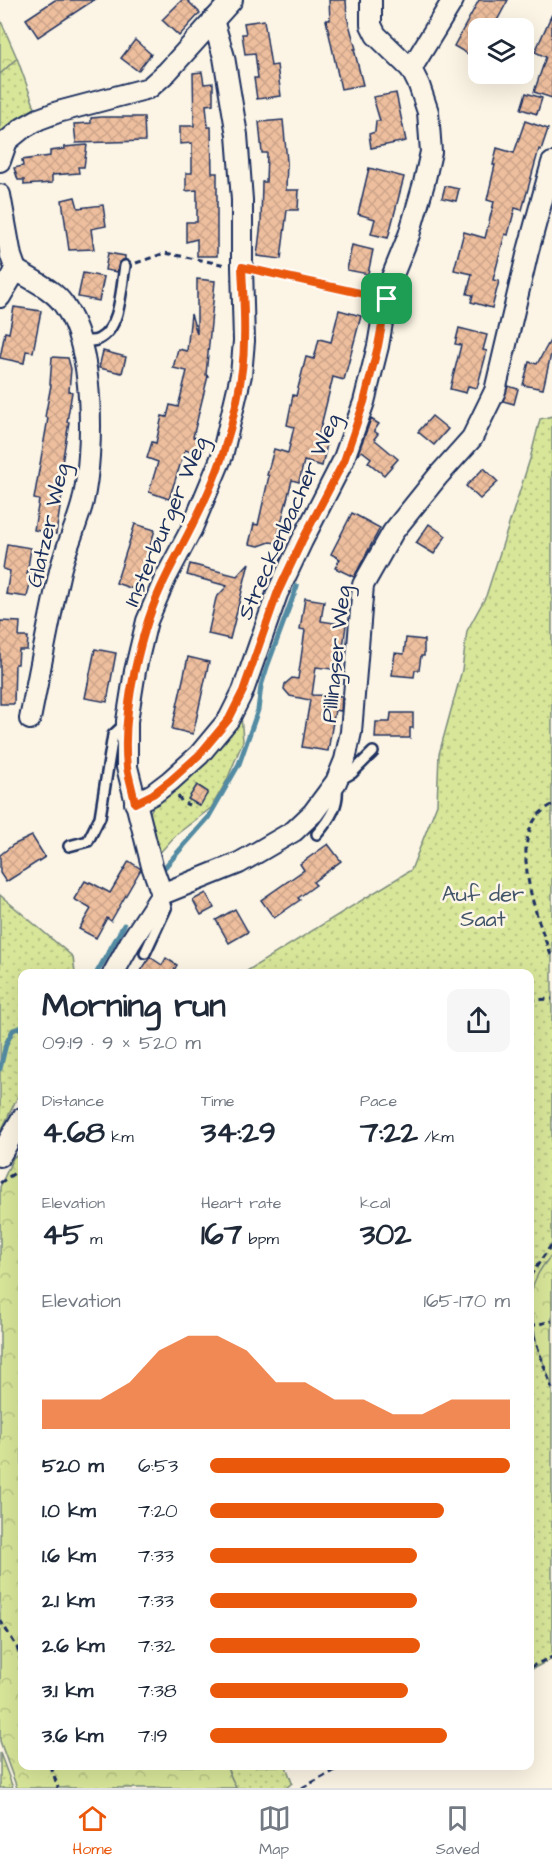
<!DOCTYPE html>
<html lang="en">
<head>
<meta charset="utf-8">
<style>
	:root { --surface:#fff; --page:#f6f6f7; --text:#1f2937; --muted:#747a83; --line:#e0e1e3; --accent:#ea580c }
	body { margin:0; font-family:"Architects Daughter",sans-serif; background:var(--page); color:var(--text); height:100vh; display:flex; flex-direction:column; font-size:22px; white-space:nowrap }
	* { box-sizing:border-box; margin:0 }
	p { font-size:20px; color:var(--muted) }
	.icon { flex:none; width:33px; height:33px; fill:none; stroke:currentColor; stroke-width:2; stroke-linecap:round; stroke-linejoin:round }
	.map { position:relative; flex:1; overflow:hidden }
	.panel { position:absolute; left:18px; top:969px; width:516px; height:801px; display:flex; flex-direction:column; background:var(--surface); border-radius:12px; box-shadow:0 6px 24px #0002 }
	.panel>* { flex:none }
	.fabs { position:absolute; left:468px; top:18px; display:grid; gap:12px }
	.fabs a { display:grid; place-items:center; width:66px; height:66px; border-radius:12px; background:var(--surface); box-shadow:0 6px 24px #0002; font-size:30px }
	.pin { position:absolute; display:grid; place-items:center; width:51px; height:51px; color:#fff; margin:-26px; border-radius:12px; box-shadow:0 3px 9px #0006 }
	.round { display:grid; place-items:center; flex:none; width:63px; height:63px; border-radius:12px; background:var(--page) }
	.head { display:flex; align-items:center; justify-content:space-between; height:102px; padding:0 24px }
	h1 { font-size:33px; font-weight:800; line-height:45px }
	.stats { display:grid; grid-template-columns:repeat(3,1fr); gap:9px; height:102px; padding:6px 24px }
	.stats div { display:grid; align-content:center }
	.stats b { font-size:30px; font-weight:800 }
	.stats small { font-size:16px; font-weight:400 }
	.stats p { font-size:16px }
	.chart { height:168px; padding:12px 24px }
	.chart p { display:flex; justify-content:space-between }
	.chart svg { width:100%; height:108px; margin-top:6px; fill:var(--accent); opacity:.7 }
	ul { padding:0 24px; list-style:none; font-size:20px }
	li { display:grid; grid-template-columns:96px 72px 1fr; align-items:center; height:45px }
	li i { height:15px; border-radius:8px; background:var(--accent) }
	.menu { display:flex; justify-content:space-around; align-items:center; height:84px; border-top:2px solid var(--line); background:var(--surface); font-size:16px; color:var(--muted) }
	.menu a { display:grid; justify-items:center; gap:3px }
	.menu .on { color:var(--accent) }
	.map>svg:first-child { display:block }
	.grass { fill:url(#grass-dots); stroke:#7a8a7c; stroke-width:1.5 }
	.forest { fill:url(#forest-crowns); stroke:#7a8a7c; stroke-width:1.5 }
	.lines { fill:none; stroke-linecap:round; stroke-linejoin:round }
	.stream { stroke:#538ba3; stroke-width:5 }
	.building { fill:url(#building-cross-hatch); stroke:#1b2f5e; stroke-width:1.5 }
	.lane-casing { stroke:#1b2f5e; stroke-width:14 }
	.street-casing { stroke:#1b2f5e; stroke-width:24 }
	.path { stroke:#1b2f5e; stroke-width:3; stroke-dasharray:6 4.5; stroke-linecap:butt }
	.lane { stroke:#fcf5e5; stroke-width:9 }
	.street { stroke:#fcf5e5; stroke-width:20 }
	.route-casing { stroke:#fff; stroke-width:12 }
	.route { stroke:#ea580c; stroke-width:8 }
	.labels { text-anchor:middle; stroke-width:5; stroke-linejoin:round; paint-order:stroke }
	.street-label { font-size:22px; fill:#1b2f5e; stroke:#fcf5e5 }
	.park-label { font-size:22px; fill:#41546a; stroke:#fcf5e5 }
</style>
</head>
<body>
<div class="map">
<svg width="552" height="1788" viewBox="0 0 552 1788">
	<defs>
		<pattern id="grass-dots" width="8" height="8" patternUnits="userSpaceOnUse" patternTransform="scale(1.5)"><rect width="8" height="8" fill="#d8e699"/><path d="M2 2h.1M6 6h.1" fill="none" stroke="#b9c686" stroke-width="1.8" stroke-linecap="round"/></pattern>
		<pattern id="forest-crowns" width="20" height="18" patternUnits="userSpaceOnUse" patternTransform="scale(1.5)"><rect width="20" height="18" fill="#d8e699"/><path d="M2 6a3 3 0 1 1 6 0M12 15a3 3 0 1 1 6 0" fill="none" stroke="#b9c686"/></pattern>
		<pattern id="building-cross-hatch" width="8" height="8" patternUnits="userSpaceOnUse" patternTransform="scale(1.5)"><rect width="8" height="8" fill="#eebf9e"/><path d="M0 0l8 8M0 8l8-8" fill="none" stroke="#cca48a"/></pattern>
	</defs>
	<rect width="100%" height="100%" fill="#fcf5e5"/>
	<filter id="ink" filterUnits="userSpaceOnUse"><feTurbulence type="fractalNoise" baseFrequency=".0167" numOctaves="2"/><feDisplacementMap in="SourceGraphic" scale="12" xChannelSelector="R" yChannelSelector="G"/><feConvolveMatrix kernelMatrix="1 2 1 2 8 2 1 2 1" color-interpolation-filters="sRGB"/></filter>
	<g filter="url(#ink)">
		<g class="grass">
			<polygon points="17,58 35,108 13,121 0,135 0,74"/>
			<polygon points="552,416 552,1659 530,1670 530,974 242,974 411,870 437,804 439,754 462,670 467,631 486,596 530,459 540,419"/>
			<polygon points="241,714 243,741 227,780 211,808 177,834 155,858 147,818 155,803"/>
			<polygon points="0,895 73,957 75,973 22,974 22,1090 18,1096 0,1133"/>
			<polygon points="0,1753 13,1788 0,1788"/>
			<polygon points="226,1766 286,1766 292,1783 286,1788 236,1788"/>
		</g>
		<g class="forest">
			<polygon points="0,19 17,58 0,74"/>
			<polygon points="22,1152 22,1766 226,1766 236,1788 17,1788 0,1741 0,1187 13,1158"/>
			<path d="M552,1255V1385L537,1346L530,1304C530,1284 539,1269 552,1255Z"/>
		</g>
		<g class="lines">
			<g class="stream">
				<polyline points="164,868 208,818 239,764 258,710 261,686 267,667 297,586"/>
				<polyline points="96,974 124,925"/>
				<polyline points="0,1069 6,1044 13,1030 22,1027"/>
			</g>
		</g>
		<g class="building">
			<polygon points="55,0 94,0 38,37 26,19"/>
			<polygon points="182,0 187,0 200,13 179,36 162,20"/>
			<polygon points="329,0 346,0 347,17 356,49 354,49 363,85 341,89 326,20 330,20"/>
			<polygon points="479,0 508,0 493,28 478,28 478,47 473,57 454,46"/>
			<polygon points="552,14 552,98 534,92 546,57 535,52"/>
			<polygon points="264,20 271,66 277,65 281,96 257,99 254,78 258,78 255,53 245,54 242,34 246,34 244,23"/>
			<polygon points="135,40 151,54 138,71 121,58"/>
			<polygon points="202,72 204,84 213,83 213,104 206,105 208,127 211,127 212,173 217,173 217,256 197,256 197,239 186,242 186,222 197,222 197,190 186,191 186,173 192,173 192,143 180,144 180,126 194,126 193,73"/>
			<polygon points="396,93 406,141 371,148 369,134 375,132 376,121 380,121 373,97"/>
			<polygon points="526,93 542,98 537,114 521,109"/>
			<polygon points="102,117 144,117 145,141 76,143 74,124 91,123 91,118"/>
			<polygon points="283,120 287,161 286,190 299,190 298,210 287,210 281,259 257,256 261,223 262,182 266,182 267,153 262,153 259,122"/>
			<polygon points="525,121 548,129 541,150 539,149 522,210 515,208 508,235 505,234 493,280 499,281 492,308 471,302 473,295 467,294 472,274 454,270 464,232 485,238 494,202 487,200 495,165 493,165 497,148 514,153"/>
			<polygon points="87,145 84,167 78,167 79,173 52,175 52,183 24,185 24,180 18,180 14,168 23,166 22,160 50,156 50,151 65,149 64,147"/>
			<polygon points="369,168 404,177 388,238 371,234 375,219 358,214"/>
			<polygon points="445,186 459,189 456,201 442,198"/>
			<polygon points="75,197 78,208 103,205 106,226 91,229 94,249 69,250 62,200"/>
			<polygon points="352,245 373,250 368,274 347,270"/>
			<polygon points="108,253 125,256 125,259 119,262 117,272 105,270"/>
			<polygon points="83,273 104,277 99,301 78,297"/>
			<polygon points="197,279 215,281 206,375 208,376 193,437 206,441 202,455 185,450 169,499 149,492 158,462 147,458 152,442 156,443 162,416 167,417 170,405 178,407 187,371 173,368 178,349 187,351 191,314 197,334"/>
			<polygon points="14,307 41,311 33,352 26,351 24,363 0,358 5,332 9,333"/>
			<polygon points="339,310 361,316 344,380 333,377 317,442 327,444 322,466 304,461 299,482 292,480 276,543 270,542 259,546 249,544 254,524 258,525 269,476 267,475 274,449 288,453 294,427 287,425 293,395 296,396 306,357 314,359 319,339 331,342"/>
			<polygon points="459,328 487,335 483,350 487,351 477,388 468,386 466,393 450,389 461,345 455,344"/>
			<polygon points="551,339 552,350 543,389 523,385 529,362 537,364"/>
			<polygon points="103,351 126,357 122,373 99,368"/>
			<polygon points="52,357 68,358 71,369 69,391 72,392 67,422 69,422 60,475 65,475 56,534 34,530 39,500 34,499 48,418 45,417 51,385 50,384"/>
			<polygon points="508,386 518,389 514,404 503,401"/>
			<polygon points="432,416 448,429 434,445 418,432"/>
			<polygon points="371,419 379,424 374,431 378,434 374,439 398,459 384,475 368,462 371,458 362,451 357,456"/>
			<polygon points="484,468 498,482 480,499 466,486"/>
			<polygon points="352,513 380,528 354,577 335,568 340,559 331,554"/>
			<polygon points="135,524 155,530 136,590 116,583"/>
			<polygon points="429,524 446,536 434,554 416,543"/>
			<polygon points="7,544 31,548 27,574 32,574 27,597 6,594 10,571 3,569"/>
			<polygon points="249,563 230,639 208,634 216,598 227,586 187,575 190,564 237,576"/>
			<polygon points="305,598 324,601 321,621 346,625 340,670 316,667 312,695 342,696 341,711 335,710 328,751 302,747 310,700 290,696 284,689 285,684 292,678 298,679 305,630 300,629"/>
			<polygon points="0,621 20,622 19,637 28,637 27,650 19,650 18,664 15,664 14,704 0,704"/>
			<polygon points="406,638 424,640 424,656 421,656 419,670 415,670 414,677 392,675 395,653 404,654"/>
			<polygon points="95,649 116,653 107,702 85,698"/>
			<polygon points="188,657 209,662 193,734 172,729"/>
			<polygon points="391,713 413,713 413,728 410,728 410,738 375,738 376,722 390,722"/>
			<polygon points="197,785 208,792 200,806 188,799"/>
			<polygon points="32,836 45,857 6,882 0,873 0,855 13,845"/>
			<polygon points="328,844 341,861 313,882 316,885 298,898 300,900 274,918 261,900 304,870 300,864"/>
			<polygon points="129,861 141,869 111,921 107,918 96,938 79,929 91,909 74,899 85,881 89,883 90,882 110,893"/>
			<polygon points="206,893 214,908 201,915 193,900"/>
			<polygon points="235,909 248,932 229,943 216,920"/>
			<polygon points="150,957 162,965 166,958 177,965 173,972 175,974 139,974"/>
		</g>
		<g class="lines">
			<g class="lane-casing">
				<g id="lane">
					<path d="M81,340C86,341 94,342 99,339C121,328 121,288 125,266"/>
					<path d="M317,834C330,819 341,803 336,782L352,773L373,752"/>
					<polyline points="69,846 88,841 100,817 113,735 126,723"/>
					<polyline points="145,953 166,908 163,897"/>
				</g>
			</g>
			<g class="street-casing">
				<g id="street">
					<polyline points="411,69 453,0"/>
					<polyline points="0,161 7,141 23,128 39,119 58,112 149,88 167,72 232,0"/>
					<polyline points="0,195 11,256 16,270 0,297"/>
					<path d="M16,270C32,280 53,289 64,305C95,348 94,451 83,501C77,525 66,547 60,571C49,620 40,670 30,719"/>
					<polyline points="135,803 153,794 170,781 199,755 229,719 243,691 277,594 302,541 343,461 364,402 378,346 386,299 392,277 409,235 424,183 431,152 428,112 419,85 411,69 376,35 371,25 371,0"/>
					<polyline points="162,894 152,866 127,767 127,721 135,671 147,621 165,579 192,528 222,456 241,375 244,341 242,267 242,200 237,135 224,57 213,20"/>
					<polyline points="113,974 130,943 162,894 239,863 294,831 313,813 336,782 345,760 351,732 363,585 393,532 438,476 472,438 495,391 528,251 552,163"/>
					<polyline points="0,1156 22,1118"/>
				</g>
			</g>
			<g class="path">
				<polyline points="136,263 165,253 226,265"/>
				<polyline points="259,271 370,295"/>
				<polyline points="178,796 182,802 189,805"/>
				<path d="M552,805C501,829 538,920 552,958"/>
				<polyline points="530,1000 552,999"/>
				<polyline points="0,1183 22,1168"/>
				<polyline points="530,1276 552,1244"/>
				<polyline points="530,1325 552,1389"/>
				<polyline points="530,1326 552,1321"/>
				<polyline points="0,1620 17,1647 22,1666"/>
				<polyline points="530,1667 552,1657"/>
				<polyline points="51,1766 58,1788"/>
				<polyline points="302,1788 343,1766"/>
			</g>
			<use href="#lane" class="lane"/>
			<use href="#street" class="street"/>
		</g>
	</g>
	<g class="lines" filter="url(#ink)">
		<g class="route-casing">
			<path id="route" d="M242,267L387,299L378,346L364,402L344,461L302,541L277,594L243,691L229,719L199,755L170,781L153,794L135,803C133,791 129,779 127,767C121,712 141,626 166,577C186,537 208,499 222,457C233,423 244,376 244,341C245,316 243,292 242,267Z"/>
		</g>
		<use href="#route" class="route"/>
	</g>
	<g class="labels">
		<g class="street-label">
			<text transform="translate(288 516) rotate(-66)" y="8">Streckenbacher Weg</text>
			<text transform="translate(165 521) rotate(-67)" y="8">Insterburger Weg</text>
			<text transform="translate(47 525) rotate(-77)" y="8">Glatzer Weg</text>
			<text transform="translate(335 654) rotate(-84)" y="8">Pillingser Weg</text>
		</g>
		<g class="park-label">
			<text x="483" y="901">Auf der<tspan x="483" dy="25">Saat</tspan></text>
		</g>
	</g>
</svg>
<div class="fabs">
<a><svg class="icon" aria-label="layers" viewBox="0 0 24 24"><path d="M12 4l9 5-9 5-9-5zM3 14l9 5 9-5"/></svg></a>
</div>
<div class="pin" style="left:387px;top:299px;background:#1e9e55"><svg class="icon" aria-label="arrive" viewBox="0 0 24 24"><path d="M6 21V4h12l-3 4 3 4H6"/></svg></div>
<section class="panel">
<div class="head"><div><h1>Morning run</h1><p>09:19 · 9 × 520 m</p></div><a class="round"><svg class="icon" aria-label="share" viewBox="0 0 24 24"><path d="M12 15V3M7 8l5-5 5 5M5 13v7h14v-7"/></svg></a></div>
<div class="stats">
<div><p>Distance</p><b>4.68<small> km</small></b></div>
<div><p>Time</p><b>34:29</b></div>
<div><p>Pace</p><b>7:22<small> /km</small></b></div>
</div>
<div class="stats">
<div><p>Elevation</p><b>45<small> m</small></b></div>
<div><p>Heart rate</p><b>167<small> bpm</small></b></div>
<div><p>kcal</p><b>302</b></div>
</div>
<div class="chart"><p><span>Elevation</span>165–170 m</p>
<svg viewBox="0 0 160 44" preserveAspectRatio="none"><path d="M0 44V32L10 32L20 32L30 25L40 12L50 6L60 6L70 12L80 25L90 25L100 32L110 32L120 38L130 38L140 32L150 32L160 32V44z"/></svg>
</div>
<ul>
<li><b>520 m</b>6:53<i style="width:100%"></i></li>
<li><b>1.0 km</b>7:20<i style="width:78%"></i></li>
<li><b>1.6 km</b>7:33<i style="width:69%"></i></li>
<li><b>2.1 km</b>7:33<i style="width:69%"></i></li>
<li><b>2.6 km</b>7:32<i style="width:70%"></i></li>
<li><b>3.1 km</b>7:38<i style="width:66%"></i></li>
<li><b>3.6 km</b>7:19<i style="width:79%"></i></li>
</ul>
</section>
</div>
<nav class="menu">
<a class="on"><svg class="icon" aria-label="home" viewBox="0 0 24 24"><path d="M3 11l9-7 9 7M6 9v11h12V9"/></svg>Home</a>
<a><svg class="icon" aria-label="map" viewBox="0 0 24 24"><path d="M3 6l6-2 6 2 6-2v14l-6 2-6-2-6 2zM9 4v14M15 6v14"/></svg>Map</a>
<a><svg class="icon" aria-label="saved" viewBox="0 0 24 24"><path d="M7 4h10v16l-5-4-5 4z"/></svg>Saved</a>
</nav>
</body>
</html>
